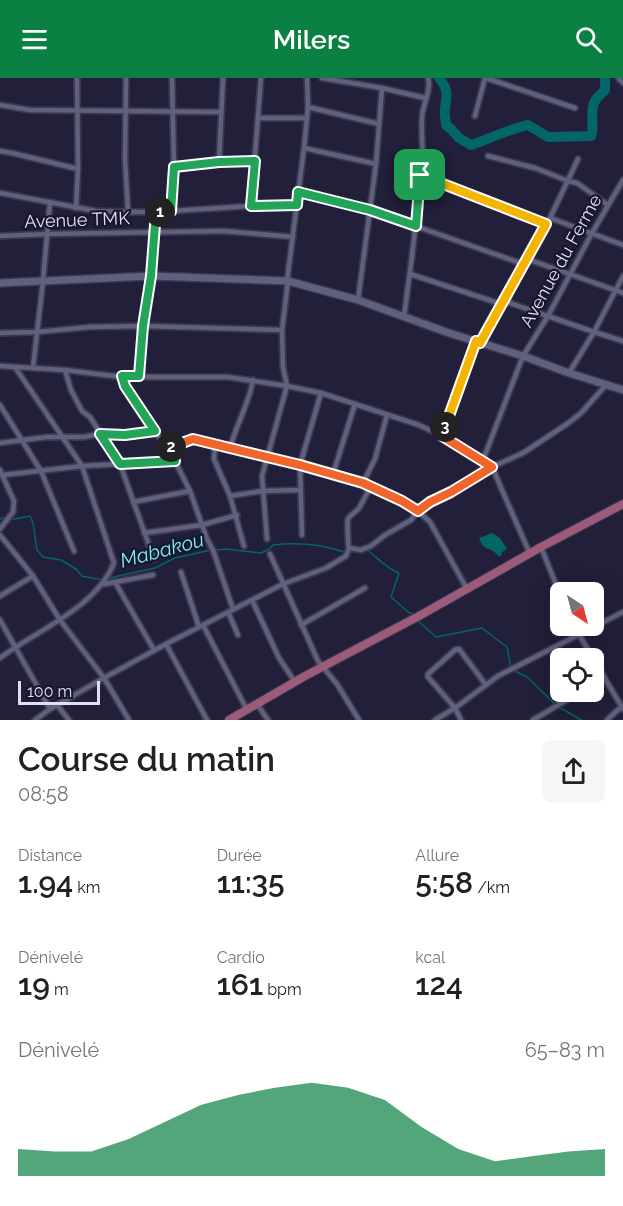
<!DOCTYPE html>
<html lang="fr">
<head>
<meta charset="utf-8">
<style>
	:root { --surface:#fff; --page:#f6f6f6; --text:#202124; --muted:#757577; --accent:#0b8043 }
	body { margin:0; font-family:Raleway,sans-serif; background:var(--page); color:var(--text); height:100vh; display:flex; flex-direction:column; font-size:22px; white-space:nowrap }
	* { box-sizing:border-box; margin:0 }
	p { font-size:20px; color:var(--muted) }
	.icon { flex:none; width:33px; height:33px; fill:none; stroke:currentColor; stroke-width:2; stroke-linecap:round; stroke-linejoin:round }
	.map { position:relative; height:642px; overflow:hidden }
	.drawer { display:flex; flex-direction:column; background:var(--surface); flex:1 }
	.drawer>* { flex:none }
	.needle { width:39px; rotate:144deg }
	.tools { position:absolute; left:550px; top:504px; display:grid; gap:12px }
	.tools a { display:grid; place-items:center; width:54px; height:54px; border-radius:9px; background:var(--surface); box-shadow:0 6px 24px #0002; font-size:30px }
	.scale { position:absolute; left:18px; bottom:15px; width:82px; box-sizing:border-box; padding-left:6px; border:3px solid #e0e0f1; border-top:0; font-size:16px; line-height:21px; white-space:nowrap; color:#e0e0f1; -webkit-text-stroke:4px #18162e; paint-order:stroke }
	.pin { position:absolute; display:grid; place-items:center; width:51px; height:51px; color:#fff; margin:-26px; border-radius:12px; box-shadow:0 3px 9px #0006 }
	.km { position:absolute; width:30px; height:30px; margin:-15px; border-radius:50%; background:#222; color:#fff; font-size:16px; line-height:30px; text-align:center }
	.round { display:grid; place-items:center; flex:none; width:63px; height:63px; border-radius:9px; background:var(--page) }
	.headline { display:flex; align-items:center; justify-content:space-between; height:102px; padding:0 18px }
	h1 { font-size:33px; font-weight:600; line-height:45px }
	.figures { display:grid; grid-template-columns:repeat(3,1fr); gap:9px; height:102px; padding:6px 18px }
	.figures div { display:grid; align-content:center }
	.figures b { font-size:30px; font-weight:600 }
	.figures small { font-size:16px; font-weight:400 }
	.figures p { font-size:16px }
	.chart { height:168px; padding:12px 18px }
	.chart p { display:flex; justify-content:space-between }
	.chart svg { width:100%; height:108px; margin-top:6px; fill:var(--accent); opacity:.7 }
	header { display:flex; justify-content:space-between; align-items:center; height:78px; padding:0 18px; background:var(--accent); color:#fff; font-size:27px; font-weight:600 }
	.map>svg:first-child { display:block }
	.water { fill:#026566 }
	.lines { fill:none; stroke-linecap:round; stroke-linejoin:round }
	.stream { stroke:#026566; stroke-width:1.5 }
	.river { stroke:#026566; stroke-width:10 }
	.street-casing { stroke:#3a384d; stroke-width:8 }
	.secondary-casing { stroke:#3a384d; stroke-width:10 }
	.primary-casing { stroke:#3a384d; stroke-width:10 }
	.street { stroke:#605f7d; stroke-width:4.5 }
	.secondary { stroke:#605f7d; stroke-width:7 }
	.primary { stroke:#9c5b78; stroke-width:8 }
	.split-1-casing { stroke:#fff; stroke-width:12 }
	.split-2-casing { stroke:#fff; stroke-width:12 }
	.split-3-casing { stroke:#fff; stroke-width:12 }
	.split-4-casing { stroke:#fff; stroke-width:12 }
	.split-1 { stroke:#22a559; stroke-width:8 }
	.split-2 { stroke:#22a559; stroke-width:8 }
	.split-3 { stroke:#f0652b; stroke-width:8 }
	.split-4 { stroke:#f5b400; stroke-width:8 }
	.labels { text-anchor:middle; stroke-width:4.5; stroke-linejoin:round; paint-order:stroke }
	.street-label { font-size:18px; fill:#e0e0f1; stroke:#18162e }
	.water-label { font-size:20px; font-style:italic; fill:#7af0f1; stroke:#18162e }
</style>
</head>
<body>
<header><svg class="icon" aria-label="menu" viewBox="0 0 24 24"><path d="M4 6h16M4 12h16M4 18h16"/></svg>Milers<svg class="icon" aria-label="search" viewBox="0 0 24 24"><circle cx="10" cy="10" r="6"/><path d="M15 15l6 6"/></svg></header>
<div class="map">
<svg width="623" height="642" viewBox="0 0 623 642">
	<rect width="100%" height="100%" fill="#211f39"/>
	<path class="water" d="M492,455L500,460L507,471L502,474L501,478H498C496,474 490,471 486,470L482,467L479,460Z"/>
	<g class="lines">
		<g class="stream">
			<polyline points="0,441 6,439 15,441 30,438 33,445 37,472 43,479 61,482 76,491 82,498 102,502"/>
			<path d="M216,472L226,471L261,475L268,472L273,467C297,464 321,466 344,474"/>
			<path d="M367,472C377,479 387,491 399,495L391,519L408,534L413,536"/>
			<polyline points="349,475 359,473"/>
			<polyline points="109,500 155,490 175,480 211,472"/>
			<polyline points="418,543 436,559 482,550 507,569 511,590"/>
			<polyline points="515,593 527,599 555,626"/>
			<polyline points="559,629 581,642"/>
		</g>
		<path class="river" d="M439,0C450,14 446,16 445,32C444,37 446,42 446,47L451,51L459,60L471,67C490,61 508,51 528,47L548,59L591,58C595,47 589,34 595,23C597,19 602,15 605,12V0"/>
		<g class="street-casing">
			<g id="street">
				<polyline points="126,0 125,81 128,134"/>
				<polyline points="322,0 382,10 425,20"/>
				<polyline points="486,0 575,30"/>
				<polyline points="619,1 623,5"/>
				<polyline points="0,27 30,32 221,34"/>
				<polyline points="308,29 379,46"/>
				<polyline points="475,38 485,0"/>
				<polyline points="259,40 306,40"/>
				<polyline points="304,70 376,86"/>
				<polyline points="0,73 12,75 78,91"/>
				<polyline points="488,78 535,90 568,103 577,105 608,127"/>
				<polyline points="219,84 223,0"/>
				<polyline points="174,89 219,84 255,83"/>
				<polyline points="420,97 546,146"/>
				<polyline points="298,114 370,132 523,186"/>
				<polyline points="0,115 96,133 128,134 156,134 251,128 297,127"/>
				<polyline points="251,128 261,0"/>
				<polyline points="76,130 78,91 77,0"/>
				<polyline points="171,133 174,89 172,0"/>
				<polyline points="550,140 623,167"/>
				<polyline points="0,158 48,156 224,153 293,159"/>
				<polyline points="527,181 623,215"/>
				<polyline points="410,196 501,226"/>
				<polyline points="287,203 304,70 308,29 307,0"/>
				<polyline points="358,222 376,86 382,10"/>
				<polyline points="504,223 594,254 623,263"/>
				<path d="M404,239C411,185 419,132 422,77C423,65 421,53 422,40C422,27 432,12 428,0"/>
				<polyline points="0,255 37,254 90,249 143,248 282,252"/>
				<polyline points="480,265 550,140 578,81"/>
				<polyline points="0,288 65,292 122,299 227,299 287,308 321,315 419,347 442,358 483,382 492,389 530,476"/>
				<polyline points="33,290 43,203 50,124"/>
				<polyline points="65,292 71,312 82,333 90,339 120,386 154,481"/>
				<polyline points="569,295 594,254 623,198"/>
				<polyline points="139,298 143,248 151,198 156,134"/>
				<polyline points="122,299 125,308 175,383 190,413 207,461 213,472 233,531"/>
				<polyline points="0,327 41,393 74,473"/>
				<polyline points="442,358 476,263"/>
				<polyline points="0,365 47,359 83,359 101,356 125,357 155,353"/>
				<polyline points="215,367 214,381 230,418 244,468"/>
				<polyline points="167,370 193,361 333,396 363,405 402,423 418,433 430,444 467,511"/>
				<path d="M230,370C236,347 249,326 253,302"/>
				<polyline points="483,382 523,278 548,238 592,155 623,102"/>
				<polyline points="0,392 14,423 13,434 0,451"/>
				<polyline points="333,396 355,326"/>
				<polyline points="3,397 82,388 175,383"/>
				<polyline points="363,405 375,381 387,337"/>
				<polyline points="230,418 262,413 300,412"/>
				<polyline points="133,424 190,413"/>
				<polyline points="144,455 202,447 237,437"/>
				<polyline points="0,457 33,498 60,542 104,600 129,642"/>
				<polyline points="302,457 300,387 321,315"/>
				<polyline points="267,461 262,398 287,308 283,289 282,252 288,203"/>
				<polyline points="541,469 561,519"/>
				<path d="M349,470C348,467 347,444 348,441C350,437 356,434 359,430C363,423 367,416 371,408"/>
				<polyline points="270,476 318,583 337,606 359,642"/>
				<polyline points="181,494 199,549"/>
				<polyline points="115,504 153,497"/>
				<polyline points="104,506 115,504 154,572"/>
				<polyline points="0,518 33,498"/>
				<polyline points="252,522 279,580 295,604"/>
				<polyline points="228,534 238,557"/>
				<polyline points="0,542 50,631"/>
				<polyline points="203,547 247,632"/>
				<polyline points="301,547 365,510"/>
				<polyline points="574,548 593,580"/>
				<polyline points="166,566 207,642"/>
				<path d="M0,580C37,552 96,530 114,485L82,388L15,289"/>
				<polyline points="594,582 623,631"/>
				<polyline points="594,605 604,599"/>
				<polyline points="257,626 268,642"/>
				<polyline points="57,627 69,642"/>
				<polyline points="35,642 50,631 104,600 166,566 283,506 326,490 346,478 349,470 361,472 371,468 385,457 411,442 418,433 430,424 451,414 492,389 523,375 567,346 580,336 607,306"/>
				<polyline points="435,642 455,630 498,598 623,534"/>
				<polyline points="461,642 455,630 428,599 428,596 455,572 459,571 486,607"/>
				<polyline points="533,642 580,614"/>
				<polyline points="607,642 621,629"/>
			</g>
		</g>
		<g class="secondary-casing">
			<polyline id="secondary" points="0,205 151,198 288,203 358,222 449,255 523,278 569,295 623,312"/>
		</g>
		<g class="primary-casing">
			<polyline id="primary" points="229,642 305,598 419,538 541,469 623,426"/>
		</g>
		<use href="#street" class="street"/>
		<use href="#secondary" class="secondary"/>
		<use href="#primary" class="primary"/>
	</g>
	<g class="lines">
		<g class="split-1-casing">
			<polyline id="split-1" points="160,134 171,133 174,89 219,84 255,83 251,128 297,127 298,114 370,132 416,148 420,97"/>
		</g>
		<g class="split-2-casing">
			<polyline id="split-2" points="160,134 156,134 151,198 143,248 139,298 122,298 125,308 155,353 125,357 100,356 120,386 175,383 167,370 171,369"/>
		</g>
		<g class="split-3-casing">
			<polyline id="split-3" points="171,369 193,361 300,387 363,405 402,423 418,433 430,424 451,414 492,389 442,358 445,349"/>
		</g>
		<g class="split-4-casing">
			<polyline id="split-4" points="420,97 546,146 480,265 476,263 445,349"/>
		</g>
		<use href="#split-1" class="split-1"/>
		<use href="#split-2" class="split-2"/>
		<use href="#split-3" class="split-3"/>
		<use href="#split-4" class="split-4"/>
	</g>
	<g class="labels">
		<g class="street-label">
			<text transform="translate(77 142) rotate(-2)" y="6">Avenue TMK</text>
			<text transform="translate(561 183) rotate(-61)" y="6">Avenue du Ferme</text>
		</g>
		<g class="water-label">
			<text transform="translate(162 472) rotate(-15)" y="7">Mabakou</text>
		</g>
	</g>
</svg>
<div class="tools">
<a><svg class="needle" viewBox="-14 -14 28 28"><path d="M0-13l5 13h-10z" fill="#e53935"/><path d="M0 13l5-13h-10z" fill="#757577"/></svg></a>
<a><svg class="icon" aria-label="locate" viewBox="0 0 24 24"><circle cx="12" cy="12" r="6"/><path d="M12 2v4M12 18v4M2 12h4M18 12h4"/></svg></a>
</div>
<div class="scale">100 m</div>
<div class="pin" style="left:420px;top:97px;background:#1e9e55"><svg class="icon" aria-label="arrive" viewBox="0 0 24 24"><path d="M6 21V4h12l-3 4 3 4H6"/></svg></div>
<b class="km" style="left:160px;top:134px">1</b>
<b class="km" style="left:171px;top:369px">2</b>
<b class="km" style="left:445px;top:349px">3</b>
</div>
<section class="drawer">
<div class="headline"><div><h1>Course du matin</h1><p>08:58</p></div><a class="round"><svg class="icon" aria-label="share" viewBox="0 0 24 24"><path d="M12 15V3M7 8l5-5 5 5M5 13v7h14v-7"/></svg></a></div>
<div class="figures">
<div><p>Distance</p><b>1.94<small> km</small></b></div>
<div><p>Durée</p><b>11:35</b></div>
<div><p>Allure</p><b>5:58<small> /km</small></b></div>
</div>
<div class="figures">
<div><p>Dénivelé</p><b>19<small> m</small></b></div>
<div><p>Cardio</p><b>161<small> bpm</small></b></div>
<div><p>kcal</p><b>124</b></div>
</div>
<div class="chart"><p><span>Dénivelé</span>65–83 m</p>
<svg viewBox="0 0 160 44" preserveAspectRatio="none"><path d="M0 44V33L10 34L20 34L30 29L40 22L50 15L60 11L70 8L80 6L90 8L100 13L110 24L120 33L130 38L140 36L150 34L160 33V44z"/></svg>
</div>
</section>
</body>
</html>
